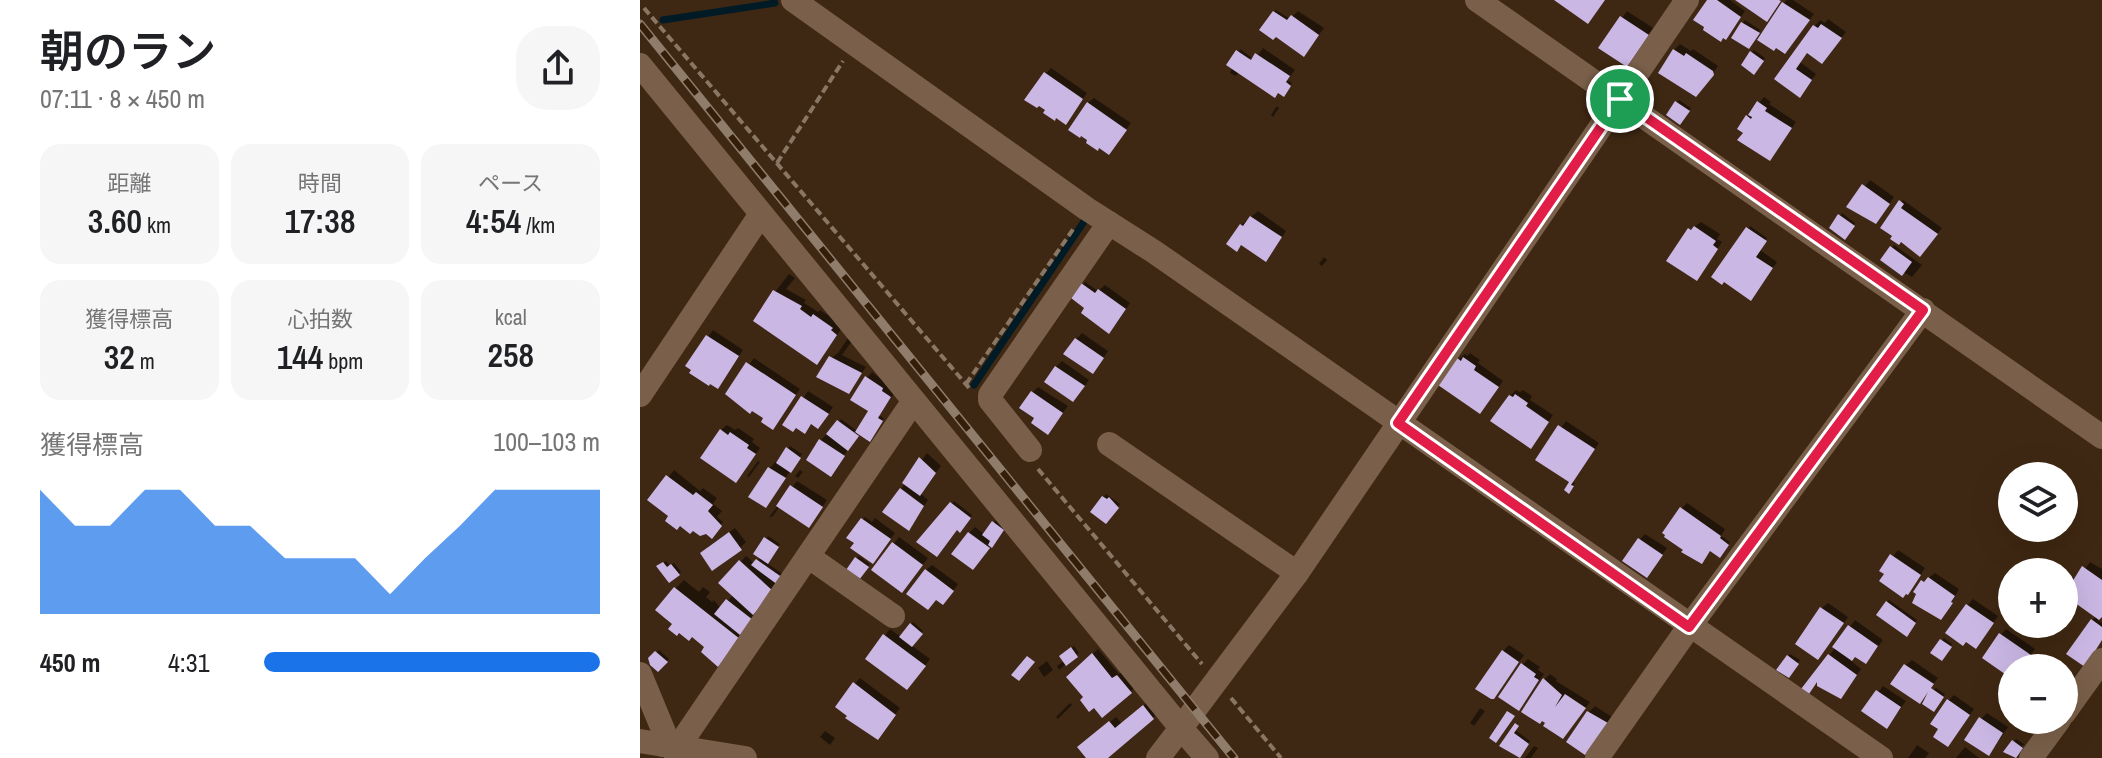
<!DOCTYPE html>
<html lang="ja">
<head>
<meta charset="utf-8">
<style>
	:root { --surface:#fff; --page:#f6f6f6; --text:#202124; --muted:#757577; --accent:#1a73e8 }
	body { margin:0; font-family:"Archivo Narrow","Noto Sans JP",sans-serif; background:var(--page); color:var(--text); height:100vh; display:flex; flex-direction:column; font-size:30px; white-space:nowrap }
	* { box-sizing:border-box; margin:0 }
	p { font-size:26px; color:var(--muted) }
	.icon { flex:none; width:44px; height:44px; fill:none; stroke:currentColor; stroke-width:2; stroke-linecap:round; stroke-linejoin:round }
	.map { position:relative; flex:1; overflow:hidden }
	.panel { display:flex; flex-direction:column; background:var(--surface); width:640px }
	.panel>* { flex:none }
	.fabs { position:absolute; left:1358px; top:462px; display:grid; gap:16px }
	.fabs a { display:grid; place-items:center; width:80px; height:80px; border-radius:50%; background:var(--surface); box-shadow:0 8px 32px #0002; font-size:40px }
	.pin { position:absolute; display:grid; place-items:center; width:68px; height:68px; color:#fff; margin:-34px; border:4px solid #fff; border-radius:50%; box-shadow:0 2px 8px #0007 }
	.round { display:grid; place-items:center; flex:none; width:84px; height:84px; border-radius:32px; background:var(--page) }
	.head { display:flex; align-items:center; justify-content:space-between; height:136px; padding:0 40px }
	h1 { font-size:44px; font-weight:600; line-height:60px }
	.figures { display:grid; grid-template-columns:repeat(3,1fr); gap:12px; height:136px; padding:8px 40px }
	.figures div { display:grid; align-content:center; border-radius:20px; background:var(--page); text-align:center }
	.figures b { font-size:34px; font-weight:600 }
	.figures small { font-size:22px; font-weight:400 }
	.figures p { font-size:22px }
	.chart { height:224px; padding:16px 40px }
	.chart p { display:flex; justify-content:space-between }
	.chart svg { width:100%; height:144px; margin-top:8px; fill:var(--accent); opacity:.7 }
	ul { padding:0 40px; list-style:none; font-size:26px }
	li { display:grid; grid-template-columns:128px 96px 1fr; align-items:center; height:60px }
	li i { height:20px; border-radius:10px; background:var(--accent) }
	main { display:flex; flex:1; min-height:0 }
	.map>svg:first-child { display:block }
	.shadow { fill:#0007 }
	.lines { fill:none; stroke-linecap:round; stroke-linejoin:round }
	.stream { stroke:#011b26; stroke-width:7 }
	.building { fill:#cab7e4 }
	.path { stroke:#897664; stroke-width:4; stroke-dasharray:8 4; stroke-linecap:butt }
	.street { stroke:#7a604a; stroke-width:24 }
	.secondary { stroke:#7a604a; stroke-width:24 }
	.rail-casing { stroke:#8f7c6a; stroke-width:9 }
	.rail { stroke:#341e09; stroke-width:6; stroke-dasharray:18; stroke-linecap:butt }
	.route-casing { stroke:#fff; stroke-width:16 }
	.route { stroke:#e11d48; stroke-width:10 }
</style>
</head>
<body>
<main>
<section class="panel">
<div class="head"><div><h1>朝のラン</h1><p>07:11 · 8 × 450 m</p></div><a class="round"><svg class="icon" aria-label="share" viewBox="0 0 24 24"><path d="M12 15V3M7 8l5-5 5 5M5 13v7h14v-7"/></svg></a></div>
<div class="figures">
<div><p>距離</p><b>3.60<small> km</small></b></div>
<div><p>時間</p><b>17:38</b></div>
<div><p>ペース</p><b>4:54<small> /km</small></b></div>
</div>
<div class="figures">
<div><p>獲得標高</p><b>32<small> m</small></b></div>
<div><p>心拍数</p><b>144<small> bpm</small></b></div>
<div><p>kcal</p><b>258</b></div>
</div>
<div class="chart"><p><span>獲得標高</span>100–103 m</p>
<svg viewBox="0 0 160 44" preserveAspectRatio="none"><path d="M0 44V6L10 17L20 17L30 6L40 6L50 17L60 17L70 27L80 27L90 27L100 38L110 27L120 17L130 6L140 6L150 6L160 6V44z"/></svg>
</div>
<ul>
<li><b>450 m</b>4:31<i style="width:100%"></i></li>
</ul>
</section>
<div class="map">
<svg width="1462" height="758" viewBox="0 0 1462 758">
	<rect width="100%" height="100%" fill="#3f2813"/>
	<g class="shadow">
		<polygon points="1069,0 1090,0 1105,11 1091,32"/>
		<polygon points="1147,0 1153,0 1174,14 1158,35 1140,7"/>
		<polygon points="636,10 650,19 658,11 684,28 664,54 634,12"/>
		<polygon points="987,11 1013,28 992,59 961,48"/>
		<polygon points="1188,19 1206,32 1188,55 1168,51 1160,62 1176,74 1165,89 1137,79 1175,26 1180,20 1185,23"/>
		<polygon points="1105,20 1120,30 1111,44 1094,37"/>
		<polygon points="1040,44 1051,51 1053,49 1078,66 1062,88 1034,50"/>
		<polygon points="623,48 655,70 647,80 652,83 646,92 604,75"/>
		<polygon points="600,49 611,57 596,76 590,73"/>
		<polygon points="1114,50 1125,58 1116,70 1112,52"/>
		<polygon points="411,68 447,93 431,117 405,74"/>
		<polygon points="1124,97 1131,102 1129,104 1156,122 1135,153 1105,132 1107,117"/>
		<polygon points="454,98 491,123 474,146 450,139 448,103"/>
		<polygon points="1039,100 1051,108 1042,120 1028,114"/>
		<polygon points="637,106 639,108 633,117 631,115"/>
		<polygon points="1230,180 1254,197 1241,216 1209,206"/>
		<polygon points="1263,200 1302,228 1286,248 1261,240 1259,242 1242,227"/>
		<polygon points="618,211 646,231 631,254 602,244 597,249 601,225"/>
		<polygon points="1202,213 1215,223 1207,235 1200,216"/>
		<polygon points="1061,222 1080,234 1077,239 1082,242 1062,273 1050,230"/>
		<polygon points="1110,226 1127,238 1120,250 1137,262 1117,292 1084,280"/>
		<polygon points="1254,245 1282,265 1272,277 1243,260"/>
		<polygon points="684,257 687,260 682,266 679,264"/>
		<polygon points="149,274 155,278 146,289 166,300 164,303 178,312 180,310 197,321 195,324 202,328 182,357 135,292"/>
		<polygon points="445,282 458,291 465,285 490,303 475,326 443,285"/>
		<polygon points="73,330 103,350 78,386 47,366"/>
		<polygon points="442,333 468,351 458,366 436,339"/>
		<polygon points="208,338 212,341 202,355 226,367 208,392 191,358 198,353"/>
		<polygon points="830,353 840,360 838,363 863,381 845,406 801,385 819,359 825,354 827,356"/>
		<polygon points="114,358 160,389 138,421 126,418 88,393"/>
		<polygon points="422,361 449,380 439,394 416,367"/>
		<polygon points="232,372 256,391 238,415 244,418 232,437 219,432 196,468 168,459 181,440 201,419 217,431 229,413 227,378"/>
		<polygon points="398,387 428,406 408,432 393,392"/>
		<polygon points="876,390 880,392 883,390 892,396 890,400 913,415 896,440 870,396"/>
		<polygon points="168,391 193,407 184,421 172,423 165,432 156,426 145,425"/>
		<polygon points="926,421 959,443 932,482 935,483 931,489 926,489 932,482 898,459"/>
		<polygon points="87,425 95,430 98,428 114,439 112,442 120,448 102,474 81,430"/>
		<polygon points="150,446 162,454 126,506 130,468 135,462 138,464"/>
		<polygon points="287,453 301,466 280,493 288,500 269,529 261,489"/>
		<polygon points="118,461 120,462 109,477 107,476"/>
		<polygon points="34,470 60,491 63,488 77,498 73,504 82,511 77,517 83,522 72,536 31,516 10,499"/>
		<polygon points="160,470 163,472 158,478 155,476"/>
		<polygon points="157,481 187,500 174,519 140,506 133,516 129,517"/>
		<polygon points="466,494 480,504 466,522 453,512"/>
		<polygon points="314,501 332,515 322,528 305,512"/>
		<polygon points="1047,503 1085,529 1081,536 1090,542 1082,553 1071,550 1061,562 1041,509"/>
		<polygon points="225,517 232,522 235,518 255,533 238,556 223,519"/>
		<polygon points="356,520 365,527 338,562 329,533 335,527 345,535"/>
		<polygon points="95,528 106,542 100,548 68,547"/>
		<polygon points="1005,534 1027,548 1013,569 1000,539"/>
		<polygon points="128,536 140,544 127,563 144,575 99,639 67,647 35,624 35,589 44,580 59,592 63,587 70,592 66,597 72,602 74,600 81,609 93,595 81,583 106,556 115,564 121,557 116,553"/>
		<polygon points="259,537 288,558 268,585 234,570"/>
		<polygon points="1258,550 1285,568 1273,587 1242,570"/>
		<polygon points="219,556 230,564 221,575 216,559"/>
		<polygon points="26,561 30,566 34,563 41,572 30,581 19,567"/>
		<polygon points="1450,562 1462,569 1462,615 1457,620 1462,623 1462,639 1452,620 1457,616 1426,594"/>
		<polygon points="292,565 318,584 309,597 286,570"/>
		<polygon points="1295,573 1319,589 1307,611 1283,582"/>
		<polygon points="1333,599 1358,616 1341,640 1328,605"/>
		<polygon points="1249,600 1277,620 1269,632 1247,602"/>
		<polygon points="1188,603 1208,617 1184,651 1182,608"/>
		<polygon points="1215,620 1243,640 1231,656 1215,655 1210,660 1221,669 1206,690 1189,656"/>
		<polygon points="273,622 283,631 271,645 290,659 273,682 228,658 250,629 261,637"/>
		<polygon points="1366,629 1395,649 1385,662 1390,665 1388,668 1372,668 1372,676 1361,635"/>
		<polygon points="1304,638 1312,644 1304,656 1293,652"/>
		<polygon points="869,645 884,655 854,697 863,651"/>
		<polygon points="434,646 439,653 419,670 417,666 424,661 423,654"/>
		<polygon points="458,649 479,674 483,671 496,686 490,692 446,697 428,677"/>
		<polygon points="19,650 29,659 18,669 10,659"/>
		<polygon points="1150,654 1160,660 1151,673 1148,656"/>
		<polygon points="1408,656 1433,674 1424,686 1424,668 1398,668"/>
		<polygon points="888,659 900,667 898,670 904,674 879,708 877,670"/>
		<polygon points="1272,660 1298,678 1279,702 1266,665"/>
		<polygon points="407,661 413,670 404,677 398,668"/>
		<polygon points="910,674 917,679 916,681 950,702 929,731 902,719 904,680"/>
		<polygon points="220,678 260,708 243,731 215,684"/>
		<polygon points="1243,686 1266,701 1252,720 1224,711"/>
		<polygon points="1296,688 1305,694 1296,707 1291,692"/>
		<polygon points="1314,695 1334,709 1313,739 1308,701"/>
		<polygon points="509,701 518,712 513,718 465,758 449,758 446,742 476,717 482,724"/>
		<polygon points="430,703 432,705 418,719 416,717"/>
		<polygon points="955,706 972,717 947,752 949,712"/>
		<polygon points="840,708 845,711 834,726 830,723"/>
		<polygon points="1347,713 1368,727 1354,748 1341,719"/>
		<polygon points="878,722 875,730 890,741 881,754 862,745"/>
		<polygon points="185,731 195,738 190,745 180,737"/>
		<polygon points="1376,739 1384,744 1374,757 1366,751"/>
		<polygon points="1277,745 1289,753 1285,758 1268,758"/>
		<polygon points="894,746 898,748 891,758 885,758"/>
		<polygon points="1325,747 1339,758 1316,758"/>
	</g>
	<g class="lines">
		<g class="stream">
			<polyline points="23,20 135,3"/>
			<polyline points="334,385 445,220"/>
		</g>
	</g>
	<g class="building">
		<polygon points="914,0 965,0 948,24"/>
		<polygon points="1067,0 1077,0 1101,17 1086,40 1083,38 1081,42 1063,30 1064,27 1053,20"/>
		<polygon points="1095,0 1139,0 1141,1 1127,22"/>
		<polygon points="1142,2 1170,20 1145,54 1136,48 1134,51 1117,40"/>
		<polygon points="633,11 647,20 651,15 679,35 664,57 636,37 633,40 619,30"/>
		<polygon points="980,16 1009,35 987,67 958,48"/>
		<polygon points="1101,22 1120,33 1109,49 1091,38"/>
		<polygon points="1181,24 1202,38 1182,64 1167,53 1156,69 1172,80 1160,98 1134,79 1173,25 1178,28"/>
		<polygon points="1033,49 1044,56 1046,53 1073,71 1074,75 1056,97 1018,73"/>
		<polygon points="596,50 611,60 615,53 650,76 646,82 651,86 644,97 638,93 635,98 586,65"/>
		<polygon points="1110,51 1124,61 1114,75 1101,65"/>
		<polygon points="404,72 443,99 426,125 416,118 415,121 403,113 405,110 399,106 397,108 384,100"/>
		<polygon points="1035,101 1050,111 1040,125 1026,115"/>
		<polygon points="1117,101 1127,108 1125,111 1152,128 1130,161 1097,140 1103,133 1097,129 1106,115 1111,119 1112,117 1108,115"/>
		<polygon points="447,102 487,130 469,155 459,148 458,151 446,143 447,140 441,136 440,138 428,130"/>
		<polygon points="1222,184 1250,204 1236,224 1206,207"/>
		<polygon points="1259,200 1264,204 1261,208 1298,234 1280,257 1261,242 1259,245 1250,239 1252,236 1240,228"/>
		<polygon points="1198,214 1215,226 1205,240 1189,228"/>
		<polygon points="610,216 642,237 626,262 601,245 597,252 586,244 600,224 603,226"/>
		<polygon points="1054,226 1076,241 1073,245 1078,249 1057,281 1026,261 1048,228 1051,230"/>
		<polygon points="1106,227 1127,241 1116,257 1133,268 1111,301 1084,282 1082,285 1071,277"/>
		<polygon points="1250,246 1272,262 1262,276 1240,260"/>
		<polygon points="441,283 455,293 458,289 486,309 469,334 441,313 444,308 431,298"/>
		<polygon points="133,290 162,306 160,309 171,317 173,314 193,328 191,330 197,335 177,365 113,321"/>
		<polygon points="66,335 99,356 78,389 70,384 69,386 49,373 51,370 45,366"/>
		<polygon points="435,338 464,358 453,374 423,354"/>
		<polygon points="189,356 222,373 209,394 176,377"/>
		<polygon points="823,357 836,366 834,370 859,387 840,414 798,385 817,358 821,361"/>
		<polygon points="106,362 156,395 133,430 121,422 123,418 112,411 110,414 85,394"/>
		<polygon points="415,366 445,386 433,402 404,382"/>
		<polygon points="225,376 243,388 242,391 251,397 238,418 243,421 230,442 215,432 228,411 210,400"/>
		<polygon points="391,391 423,413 408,435 391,423 394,418 379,408"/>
		<polygon points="875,394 888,403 886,406 909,422 891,449 850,421 869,395 873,397"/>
		<polygon points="161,396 189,414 178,429 171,424 165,434 156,428 153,432 142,425"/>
		<polygon points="197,420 219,436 208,451 186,434"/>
		<polygon points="918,425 955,449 931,485 934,486 929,494 924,490 929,482 895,460"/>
		<polygon points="80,429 88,435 90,432 109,445 107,448 116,454 96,483 60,458"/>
		<polygon points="179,439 205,456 191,477 166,460"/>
		<polygon points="146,447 161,458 151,473 136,463"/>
		<polygon points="279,457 296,473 280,496 262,483"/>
		<polygon points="128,467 146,478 126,508 108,497"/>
		<polygon points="26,475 53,495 56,492 73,505 68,511 82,526 72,539 66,534 60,536 53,531 50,534 40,526 37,530 25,521 28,516 7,500"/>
		<polygon points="150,485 183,507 169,528 136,506"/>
		<polygon points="260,488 284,506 269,531 242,512"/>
		<polygon points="462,496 467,499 469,497 479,508 466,524 450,512"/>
		<polygon points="310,502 331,518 320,533 317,530 297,557 276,542"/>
		<polygon points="1040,507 1081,536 1080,538 1089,545 1080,558 1070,551 1062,564 1041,552 1043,550 1024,537 1025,535 1022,533"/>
		<polygon points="221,518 251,539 233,564 210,548 214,543 206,538"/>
		<polygon points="352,521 364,530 352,548 348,545 350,541 342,535"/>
		<polygon points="89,532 102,550 72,571 60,553"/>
		<polygon points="328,532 350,548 333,570 311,554"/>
		<polygon points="124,537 139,547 128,564 113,554"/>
		<polygon points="998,538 1023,555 1007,578 982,561"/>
		<polygon points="252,542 283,565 262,593 231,570"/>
		<polygon points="1250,554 1281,575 1268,595 1266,594 1263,598 1239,581 1244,574 1239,571"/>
		<polygon points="215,557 229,567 219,580 206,570"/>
		<polygon points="116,559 143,578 138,585 111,565"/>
		<polygon points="99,560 134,592 113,615 78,583"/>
		<polygon points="23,562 27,567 31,564 40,575 29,583 16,566"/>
		<polygon points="1442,566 1462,580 1462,617 1459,620 1424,595"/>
		<polygon points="285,569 314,591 303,605 296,600 288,610 266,594"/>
		<polygon points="1288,577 1315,596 1311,602 1313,603 1301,620 1272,603 1276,594 1273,592 1281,580 1284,582"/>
		<polygon points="34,587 100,639 78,667 61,652 64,647 52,637 49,641 39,633 37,636 28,629 32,624 15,610"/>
		<polygon points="86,599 113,620 100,635 74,614"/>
		<polygon points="1246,601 1276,623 1267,637 1236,615"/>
		<polygon points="1326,604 1354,623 1336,649 1326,642 1323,646 1305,633"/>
		<polygon points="1180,607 1204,623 1178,660 1155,644"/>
		<polygon points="1451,619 1462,627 1462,640 1445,667 1426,654"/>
		<polygon points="270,623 283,634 272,647 259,637"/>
		<polygon points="1208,625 1238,646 1226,664 1215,657 1212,661 1192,647"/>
		<polygon points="1359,633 1391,655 1382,668 1372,668 1372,679 1342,658"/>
		<polygon points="243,634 286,666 267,690 225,659"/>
		<polygon points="1300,639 1312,647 1302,661 1290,653"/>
		<polygon points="431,647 438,657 426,666 419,656"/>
		<polygon points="862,650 879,662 854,699 851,699 835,689"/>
		<polygon points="15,651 28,662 18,672 10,665 8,658"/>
		<polygon points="452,653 472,678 477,675 492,693 462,718 454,708 449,712 440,700 443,697 426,677"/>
		<polygon points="1188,654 1217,675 1201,699 1177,686 1177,682 1169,694 1161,689"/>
		<polygon points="1147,655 1159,664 1149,678 1136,670"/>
		<polygon points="387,656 395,662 379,681 371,675"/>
		<polygon points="881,663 896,674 894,677 899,680 879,711 858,697"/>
		<polygon points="1264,664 1294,684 1291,688 1304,697 1294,712 1282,704 1288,692 1280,704 1250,684"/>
		<polygon points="903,678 922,695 915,707 925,694 946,708 923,739 903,726 905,723 902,721 900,724 881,712"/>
		<polygon points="213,682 256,715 238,740 205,718 207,716 195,707"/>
		<polygon points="1236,690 1261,707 1247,729 1221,711"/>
		<polygon points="1307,699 1330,715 1308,747 1293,737 1298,729 1290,724"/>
		<polygon points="503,705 514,719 468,758 446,758 437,747 469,721 475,728"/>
		<polygon points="867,711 875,716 856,743 849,738"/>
		<polygon points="947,711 968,723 945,755 926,742"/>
		<polygon points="1339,717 1363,733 1349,756 1324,740"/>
		<polygon points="875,723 879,726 874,733 889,744 880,758 859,746"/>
		<polygon points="1372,740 1383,748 1376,758 1363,752"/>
	</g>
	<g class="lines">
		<g class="path">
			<polyline points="4,8 330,389"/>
			<polyline points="137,163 203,61"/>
			<polyline points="326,384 434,228"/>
			<polyline points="398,469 562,664"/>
			<polyline points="591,698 641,758"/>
		</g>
		<g class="street">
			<polyline points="153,0 447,209 513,251 1241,758"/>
			<polyline points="0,65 541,728 518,758"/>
			<polyline points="0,395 121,214"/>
			<polyline points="469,444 657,573"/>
			<polyline points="390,450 350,400 350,395 469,223"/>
			<polyline points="169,557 253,616"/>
			<polyline points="0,674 24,732 23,745"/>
			<polyline points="1424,713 1462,660"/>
			<polyline points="0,741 105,758"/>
			<polyline points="36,758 38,747 273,402"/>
			<polyline points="567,758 541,728 657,573 1047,0"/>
			<polyline points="957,758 1049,627 1283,310"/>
			<polyline points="1391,758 1419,720"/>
		</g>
		<polyline class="secondary" points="837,0 1462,437"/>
		<g class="rail-casing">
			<polyline id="rail" points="0,24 594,758"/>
		</g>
		<use href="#rail" class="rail"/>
	</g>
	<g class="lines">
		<g class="route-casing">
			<polygon id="route" points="980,99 1283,310 1049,627 758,423"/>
		</g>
		<use href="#route" class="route"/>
	</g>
</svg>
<div class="fabs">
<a><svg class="icon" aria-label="layers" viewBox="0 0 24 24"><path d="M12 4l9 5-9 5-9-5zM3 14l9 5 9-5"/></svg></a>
<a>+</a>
<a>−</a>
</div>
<div class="pin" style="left:980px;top:99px;background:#1e9e55"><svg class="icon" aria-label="arrive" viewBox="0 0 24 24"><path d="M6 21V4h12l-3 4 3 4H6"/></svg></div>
</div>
</main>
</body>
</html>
